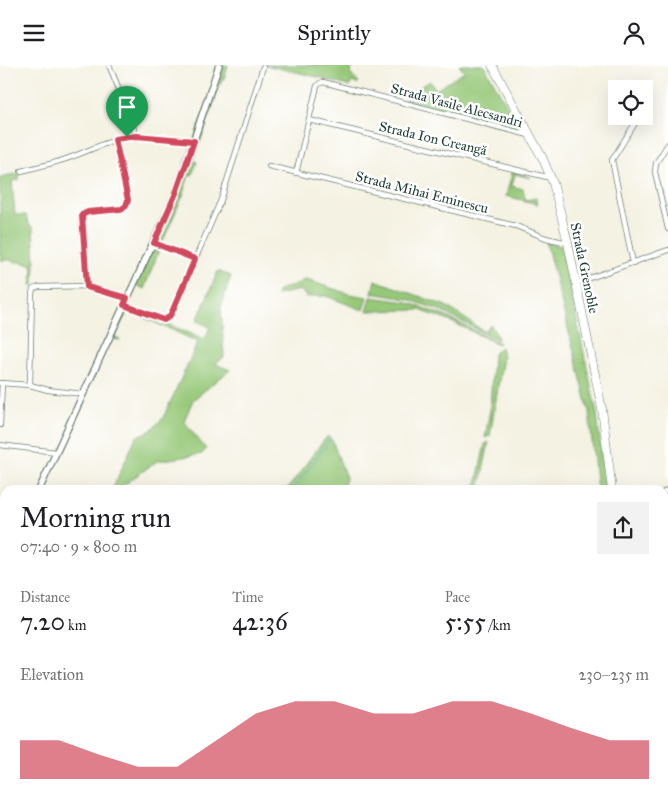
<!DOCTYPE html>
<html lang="en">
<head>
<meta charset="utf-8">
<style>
	:root { --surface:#fff; --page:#f2f2f2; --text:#202124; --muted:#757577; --accent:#d1495b }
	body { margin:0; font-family:"IM FELL Great Primer",serif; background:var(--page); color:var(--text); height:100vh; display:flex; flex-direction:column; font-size:19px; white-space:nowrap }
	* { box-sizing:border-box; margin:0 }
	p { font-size:16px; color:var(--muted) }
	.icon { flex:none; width:28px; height:28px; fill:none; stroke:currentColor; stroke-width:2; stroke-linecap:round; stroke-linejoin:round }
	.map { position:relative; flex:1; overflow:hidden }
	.sheet { position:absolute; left:0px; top:420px; width:669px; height:321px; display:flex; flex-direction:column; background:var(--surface); border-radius:15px 15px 0 0; box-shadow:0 5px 20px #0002 }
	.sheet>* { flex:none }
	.buttons { position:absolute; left:608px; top:15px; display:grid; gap:10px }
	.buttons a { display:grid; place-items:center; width:45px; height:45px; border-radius:0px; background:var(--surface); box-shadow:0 5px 20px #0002; font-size:25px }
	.pin { position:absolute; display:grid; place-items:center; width:42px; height:42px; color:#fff; margin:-51px -21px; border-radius:50% 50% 50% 0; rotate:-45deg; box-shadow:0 0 5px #0007 }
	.pin .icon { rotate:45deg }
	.round { display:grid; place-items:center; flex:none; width:52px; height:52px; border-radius:0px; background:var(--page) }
	.head { display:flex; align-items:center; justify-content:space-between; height:85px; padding:0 20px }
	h1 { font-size:28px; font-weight:600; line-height:38px }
	.stats { display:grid; grid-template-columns:repeat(3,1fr); gap:8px; height:85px; padding:5px 20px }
	.stats div { display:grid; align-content:center }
	.stats b { font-size:25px; font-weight:600 }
	.stats small { font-size:14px; font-weight:400 }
	.stats p { font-size:14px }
	.chart { height:140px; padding:10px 20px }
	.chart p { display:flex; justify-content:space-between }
	.chart svg { width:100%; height:90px; margin-top:5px; fill:var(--accent); opacity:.7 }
	header { display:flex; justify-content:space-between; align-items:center; height:65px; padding:0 20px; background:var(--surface); font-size:22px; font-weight:600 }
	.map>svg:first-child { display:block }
	.green { fill:#96c878; stroke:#5a8256 }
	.forest { fill:#78ac68; stroke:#4c744e }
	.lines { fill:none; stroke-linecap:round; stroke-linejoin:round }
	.stream { stroke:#5ea5d4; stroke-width:1 }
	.minor-casing { stroke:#6a7c71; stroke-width:6 }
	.tertiary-casing { stroke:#6a7c71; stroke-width:8 }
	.primary-casing { stroke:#6a7c71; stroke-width:9 }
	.minor { stroke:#fff; stroke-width:4.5 }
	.tertiary { stroke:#fff; stroke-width:5.5 }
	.primary { stroke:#fff; stroke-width:8 }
	.route-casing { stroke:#fff; stroke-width:10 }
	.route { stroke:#d1495b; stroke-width:6 }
	.labels { text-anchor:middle; stroke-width:5; stroke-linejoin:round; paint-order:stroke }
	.street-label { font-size:14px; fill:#1f3d34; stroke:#fff }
</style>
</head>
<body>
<header><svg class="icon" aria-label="menu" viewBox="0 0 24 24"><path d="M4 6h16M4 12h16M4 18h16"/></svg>Sprintly<svg class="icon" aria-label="person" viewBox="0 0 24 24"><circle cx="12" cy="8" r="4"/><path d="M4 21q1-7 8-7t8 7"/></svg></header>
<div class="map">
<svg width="668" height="741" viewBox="0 0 668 741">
	<rect width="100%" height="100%" fill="#fff"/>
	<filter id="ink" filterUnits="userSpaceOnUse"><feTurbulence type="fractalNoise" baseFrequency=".02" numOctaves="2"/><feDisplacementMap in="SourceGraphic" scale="10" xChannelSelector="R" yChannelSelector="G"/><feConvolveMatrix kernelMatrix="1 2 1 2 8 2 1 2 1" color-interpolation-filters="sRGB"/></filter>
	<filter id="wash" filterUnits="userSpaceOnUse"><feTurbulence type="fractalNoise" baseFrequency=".0096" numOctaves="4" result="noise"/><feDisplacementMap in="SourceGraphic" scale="20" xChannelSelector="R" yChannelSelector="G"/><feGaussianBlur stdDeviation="1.12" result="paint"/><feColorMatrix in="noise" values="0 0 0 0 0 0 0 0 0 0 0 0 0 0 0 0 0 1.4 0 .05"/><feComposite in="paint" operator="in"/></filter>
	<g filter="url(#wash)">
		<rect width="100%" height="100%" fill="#f4f2e2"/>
		<g class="green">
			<polygon points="221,0 228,0 224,14 222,14 194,95 197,97 192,110 189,110 185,122 186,123 162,178 159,177 158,174"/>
			<polygon points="265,0 352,0 351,10 359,17 357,19 351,17 350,22 322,13"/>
			<path d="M459,0H484L520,64L519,66L405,36L404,35C408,34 413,36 418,36L464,7Z"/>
			<path d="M430,16L435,23C425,29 416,38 405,31Z"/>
			<polygon points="512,107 530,112 531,113 515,109 512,121 523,124 526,135 536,133 538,139 506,131"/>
			<polygon points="19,108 19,115 12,116 15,150 26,150 28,158 33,163 35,199 34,220 31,220 33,203 31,199 12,196 10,195 0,195 0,112"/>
			<polygon points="546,177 561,181 597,349 605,425 597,425 589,346"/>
			<polygon points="154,181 160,183 144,224 136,220"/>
			<polygon points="218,206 231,211 221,242 224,292 215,299 230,305 193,335 184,356 206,384 202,389 157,396 117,425 112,425 136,372 150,366 163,353 198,277 128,245 115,272 120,275 113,274 112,271 124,244 126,243 205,274 210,262 197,256"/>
			<polygon points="304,215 307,215 349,229 367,232 363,245 326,231 306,232 301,225 276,230 277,227 281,224 292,221"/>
			<polygon points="375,215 446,241 485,267 491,260 497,270 498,275 439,245 408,234 372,228"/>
			<polygon points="371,232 407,237 445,251 499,278 498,279 454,258 420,245 367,246"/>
			<polygon points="501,282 503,292 490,371 485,373 490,345 493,289"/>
			<path d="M328,371L332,375L346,413L343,425H286C301,408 312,388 328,371Z"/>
			<polygon points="489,377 479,425 475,425 485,379"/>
			<polygon points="5,711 5,736 98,736 93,741 0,741 0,715"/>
			<polygon points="136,736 267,736 274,741 138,741"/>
		</g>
		<g class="forest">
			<polygon points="668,697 668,741 638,741 637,736 664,736 664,698"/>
			<polygon points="267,736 385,736 395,741 274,741"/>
			<polygon points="518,736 562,736 562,741 522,741"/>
		</g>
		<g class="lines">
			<g class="stream">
				<polyline points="0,174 1,176"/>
				<polyline points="292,425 330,374"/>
			</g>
		</g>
	</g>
	<g filter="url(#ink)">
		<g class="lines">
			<g class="minor-casing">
				<g id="minor">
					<polyline points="109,0 128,46 136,71"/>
					<polyline points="309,55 551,113"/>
					<polyline points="668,79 656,98 655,107 668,164"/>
					<polyline points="269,101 516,161 546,173 568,178"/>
					<path d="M21,106C36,102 52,99 66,94C90,86 111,73 136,71L194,76"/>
					<polyline points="296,108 317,21 320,18 323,17 529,70"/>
					<polyline points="154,178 195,194"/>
					<polyline points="633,198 612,95 634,60"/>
					<polyline points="576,218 668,185"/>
					<polyline points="87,221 81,154 82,150 88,147 122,144 125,143 128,137 115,74"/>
					<polyline points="124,240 162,255 167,255 172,247 221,135 263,2"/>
					<polyline points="0,318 30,320 48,325 83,329"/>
					<polyline points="30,320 32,229 33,224 39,222 87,221 127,233"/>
					<polyline points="0,360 2,318"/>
					<polyline points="0,380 56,387"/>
					<polyline points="664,427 668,425"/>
					<polyline points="0,582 5,584"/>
					<polyline points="664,620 668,619"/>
					<polyline points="0,668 5,658"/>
					<polyline points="664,695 668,693"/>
					<polyline points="634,736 635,741"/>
				</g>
			</g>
			<g class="tertiary-casing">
				<g id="tertiary">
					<polyline points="39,425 176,128 219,0"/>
					<polyline points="0,513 5,501"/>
				</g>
			</g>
			<g class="primary-casing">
				<g id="primary">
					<polyline points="492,0 543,94 553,118 568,178 602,344 612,425"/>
					<polyline points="664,655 668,671"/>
				</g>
			</g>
			<use href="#minor" class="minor"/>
			<use href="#tertiary" class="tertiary"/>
			<use href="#primary" class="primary"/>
		</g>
	</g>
	<g class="lines" filter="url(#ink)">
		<g class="route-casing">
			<polygon id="route" points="136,71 194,76 176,128 154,178 195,194 172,247 169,252 164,255 124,240 127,233 87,222 82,150 88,147 122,144 126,141 128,135 115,74"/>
		</g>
		<use href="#route" class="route"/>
	</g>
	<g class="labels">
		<g class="street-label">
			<text transform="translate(457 40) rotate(15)" y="5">Strada Vasile Alecsandri</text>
			<text transform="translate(433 73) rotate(13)" y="5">Strada Ion Creangă</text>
			<text transform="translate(422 127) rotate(14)" y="5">Strada Mihai Eminescu</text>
			<text transform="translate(585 203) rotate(78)" y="5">Strada Grenoble</text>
		</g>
	</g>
</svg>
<div class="buttons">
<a><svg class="icon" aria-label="locate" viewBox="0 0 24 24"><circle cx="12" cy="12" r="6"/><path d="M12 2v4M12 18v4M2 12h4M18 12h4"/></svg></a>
</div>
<div class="pin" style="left:127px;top:72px;background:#1e9e55"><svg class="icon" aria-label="arrive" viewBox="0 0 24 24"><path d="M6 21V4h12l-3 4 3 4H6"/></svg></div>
<section class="sheet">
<div class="head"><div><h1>Morning run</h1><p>07:40 · 9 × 800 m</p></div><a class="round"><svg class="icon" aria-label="share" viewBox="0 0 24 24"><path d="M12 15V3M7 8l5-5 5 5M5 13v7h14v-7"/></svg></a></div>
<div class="stats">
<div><p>Distance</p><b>7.20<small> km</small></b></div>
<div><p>Time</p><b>42:36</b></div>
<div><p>Pace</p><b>5:55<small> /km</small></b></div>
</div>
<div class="chart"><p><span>Elevation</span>230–235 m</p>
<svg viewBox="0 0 160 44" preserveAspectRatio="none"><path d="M0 44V25L10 25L20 32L30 38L40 38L50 25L60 12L70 6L80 6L90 12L100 12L110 6L120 6L130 12L140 19L150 25L160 25V44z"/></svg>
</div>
</section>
</div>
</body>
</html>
